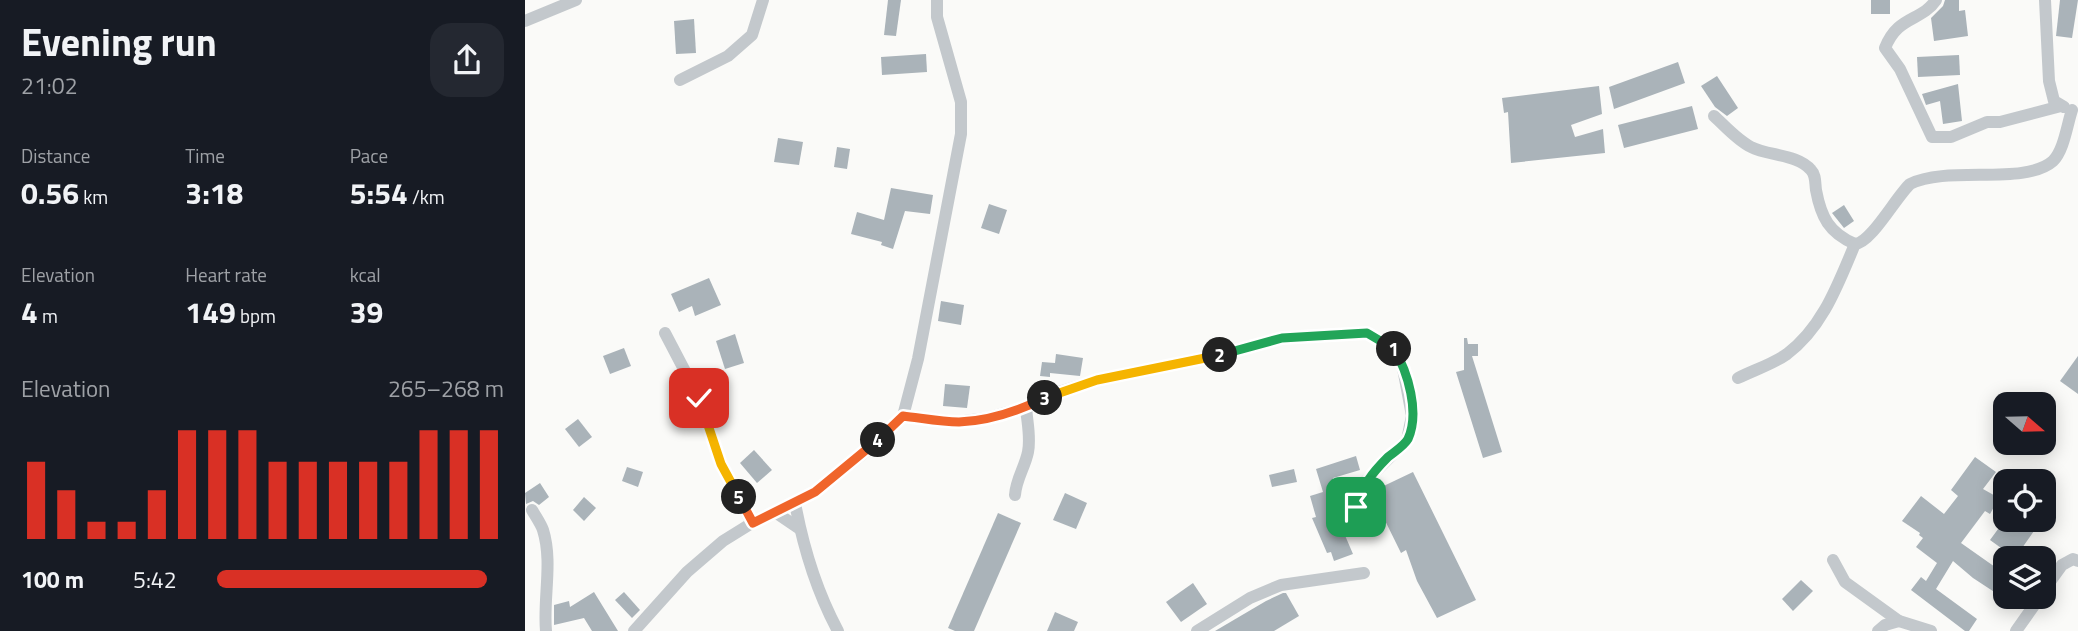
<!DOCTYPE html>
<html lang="en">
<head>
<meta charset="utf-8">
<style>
	:root { --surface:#171b24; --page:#242831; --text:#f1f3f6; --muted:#9ea1a6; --accent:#d93025 }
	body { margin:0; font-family:"Titillium Web",sans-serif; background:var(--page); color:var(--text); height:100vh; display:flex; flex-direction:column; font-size:26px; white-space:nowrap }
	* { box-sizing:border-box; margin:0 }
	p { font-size:23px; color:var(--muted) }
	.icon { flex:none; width:38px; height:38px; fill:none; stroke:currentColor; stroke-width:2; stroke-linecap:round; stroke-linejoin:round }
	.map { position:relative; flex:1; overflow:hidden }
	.side { display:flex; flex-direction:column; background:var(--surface); width:525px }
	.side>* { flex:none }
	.needle { width:46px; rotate:110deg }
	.tools { position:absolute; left:1468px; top:392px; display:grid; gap:14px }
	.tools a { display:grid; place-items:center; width:63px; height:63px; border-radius:14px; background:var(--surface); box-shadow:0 4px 18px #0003; font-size:35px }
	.pin { position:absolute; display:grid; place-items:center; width:60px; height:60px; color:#fff; margin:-30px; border-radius:14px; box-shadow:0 4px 10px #0006 }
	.km { position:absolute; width:35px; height:35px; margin:-18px; border-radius:50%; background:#222; color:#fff; font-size:19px; line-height:35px; text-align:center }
	.round { display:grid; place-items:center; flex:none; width:74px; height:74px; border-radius:21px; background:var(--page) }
	.overview { display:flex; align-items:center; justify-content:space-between; height:119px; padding:0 21px }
	h1 { font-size:38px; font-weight:700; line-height:52px }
	.stats { display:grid; grid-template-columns:repeat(3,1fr); gap:10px; height:119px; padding:7px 21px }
	.stats div { display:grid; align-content:center }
	.stats b { font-size:30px; font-weight:700 }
	.stats small { font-size:19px; font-weight:400 }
	.stats p { font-size:19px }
	.chart { height:196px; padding:14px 21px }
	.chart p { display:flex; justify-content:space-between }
	.chart svg { width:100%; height:126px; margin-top:7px; stroke:var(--accent); stroke-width:6 }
	ul { padding:0 21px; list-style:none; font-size:23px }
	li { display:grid; grid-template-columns:112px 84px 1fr; align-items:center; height:52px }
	li i { height:18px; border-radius:9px; background:var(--accent) }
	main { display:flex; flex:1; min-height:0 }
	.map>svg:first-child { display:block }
	.building { fill:#aab3b9 }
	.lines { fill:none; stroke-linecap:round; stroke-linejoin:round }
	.minor { stroke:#c3c8cc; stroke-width:12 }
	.split-1-casing { stroke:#fff; stroke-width:14 }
	.split-2-casing { stroke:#fff; stroke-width:14 }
	.split-3-casing { stroke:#fff; stroke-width:14 }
	.split-4-casing { stroke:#fff; stroke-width:14 }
	.split-5-casing { stroke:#fff; stroke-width:14 }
	.split-6-casing { stroke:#fff; stroke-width:14 }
	.split-1 { stroke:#22a559; stroke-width:9 }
	.split-2 { stroke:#22a559; stroke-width:9 }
	.split-3 { stroke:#f5b400; stroke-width:9 }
	.split-4 { stroke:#f0652b; stroke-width:9 }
	.split-5 { stroke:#f0652b; stroke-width:9 }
	.split-6 { stroke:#f5b400; stroke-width:9 }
</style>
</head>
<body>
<main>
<section class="side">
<div class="overview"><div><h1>Evening run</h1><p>21:02</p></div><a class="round"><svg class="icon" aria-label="share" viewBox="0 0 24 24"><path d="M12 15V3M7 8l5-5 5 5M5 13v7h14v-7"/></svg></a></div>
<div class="stats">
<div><p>Distance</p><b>0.56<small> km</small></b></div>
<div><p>Time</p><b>3:18</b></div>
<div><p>Pace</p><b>5:54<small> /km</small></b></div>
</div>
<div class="stats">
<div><p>Elevation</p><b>4<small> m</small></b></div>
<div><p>Heart rate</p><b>149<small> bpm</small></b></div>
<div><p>kcal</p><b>39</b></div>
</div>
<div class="chart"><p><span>Elevation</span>265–268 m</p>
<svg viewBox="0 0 160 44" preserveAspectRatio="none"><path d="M5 44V17M15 44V27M25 44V38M35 44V38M45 44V27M55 44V6M65 44V6M75 44V6M85 44V17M95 44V17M105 44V17M115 44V17M125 44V17M135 44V6M145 44V6M155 44V6"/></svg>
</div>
<ul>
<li><b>100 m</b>5:42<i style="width:94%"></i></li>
</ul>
</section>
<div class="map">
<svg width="1553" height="631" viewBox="0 0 1553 631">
	<rect width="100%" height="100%" fill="#fafaf8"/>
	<g class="building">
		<polygon points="363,0 376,0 371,36 359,35"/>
		<rect x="1346" y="0" width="19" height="14"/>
		<polygon points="1420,0 1434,0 1434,11 1440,10 1443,36 1409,41 1406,18 1418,6"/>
		<polygon points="1535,0 1553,0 1547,38 1531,36"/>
		<polygon points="169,19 171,53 151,54 149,21"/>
		<polygon points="401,54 402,72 357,75 356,57"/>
		<polygon points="1434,55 1435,75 1393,77 1392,57"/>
		<polygon points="1153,62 1160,83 1089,109 1084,87"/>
		<polygon points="1192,76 1213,108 1202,116 1190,107 1176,86"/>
		<polygon points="1433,84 1437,121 1418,124 1415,101 1401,105 1397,94"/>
		<polygon points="1074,86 1077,114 1046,125 1050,137 1078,129 1080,153 986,163 983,112 979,113 977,98"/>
		<polygon points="1167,106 1173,129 1099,148 1093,125"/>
		<polygon points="253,138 278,142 274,165 249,162"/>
		<polygon points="312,147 325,149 322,169 309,167"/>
		<polygon points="366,188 408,195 405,214 380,211 368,249 356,245 357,242 326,234 332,212 359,220"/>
		<polygon points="464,204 482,210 474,234 456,228"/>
		<polygon points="1319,205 1329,221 1319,228 1307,213"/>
		<polygon points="184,278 196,305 170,316 167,306 154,312 146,294"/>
		<polygon points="416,301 439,305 436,325 413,321"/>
		<polygon points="210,334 219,363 200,369 191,341"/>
		<polygon points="939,338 942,338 943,344 953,344 953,356 947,356 977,452 958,458 931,372 939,370"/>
		<polygon points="99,348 106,366 85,374 78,356"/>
		<polygon points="531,354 558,358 555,376 525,373 525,377 515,376 517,362 530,363"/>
		<polygon points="1553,356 1553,394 1535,381"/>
		<polygon points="420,384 445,386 442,408 418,406"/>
		<polygon points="53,419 67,437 54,447 40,429"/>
		<polygon points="229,450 247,470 232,483 215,463"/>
		<polygon points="831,456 835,470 808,478 815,502 807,505 828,554 809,561 806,552 802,553 787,518 791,517 785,496 798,492 791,469"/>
		<polygon points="1450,457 1471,472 1458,489 1474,498 1465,514 1460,511 1436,543 1480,574 1480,599 1448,578 1428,561 1411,589 1452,619 1444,631 1440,631 1386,590 1396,577 1401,581 1412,563 1391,547 1398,538 1394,535 1395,533 1377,521 1396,496 1419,514 1433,496 1426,490"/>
		<polygon points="102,467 118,472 113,487 97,481"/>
		<polygon points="769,469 772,482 747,487 744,475"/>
		<polygon points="888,472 951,600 912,618 892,581 881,550 876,553 846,492"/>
		<polygon points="15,483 24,497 14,505 8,501 1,504 0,493"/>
		<polygon points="540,493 562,503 551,529 528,520"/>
		<polygon points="59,497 71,508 59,521 48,510"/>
		<polygon points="473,513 496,523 449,631 430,631 423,628"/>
		<polygon points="1488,520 1493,520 1509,531 1490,558 1465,540 1479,521 1484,525"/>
		<polygon points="1276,580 1288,591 1268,611 1257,599"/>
		<polygon points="668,583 682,604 656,622 641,602"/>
		<polygon points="69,592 93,631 67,631 59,618 29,625 29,605 44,601 45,607"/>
		<polygon points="99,592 115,610 107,618 90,600"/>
		<polygon points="758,593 761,593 774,616 749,631 690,631 741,601"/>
		<polygon points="530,612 553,622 549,631 522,631"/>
	</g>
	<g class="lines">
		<g class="minor">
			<path d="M1411,0C1396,22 1373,15 1360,48L1375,69L1407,137H1426L1462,122H1475L1536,106"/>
			<polyline points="1520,0 1524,81 1529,101 1539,107"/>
			<polyline points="0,21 51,0"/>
			<polyline points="155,80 203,56 227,35 238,0"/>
			<path d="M1189,116C1200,126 1212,140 1226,147C1243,156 1273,154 1286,170C1291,175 1290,183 1291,190C1296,217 1304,233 1330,244"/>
			<polyline points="140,333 174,398 196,464 227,523"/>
			<path d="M1213,378C1229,370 1248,364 1262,354C1298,327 1313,284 1330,244C1346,243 1371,197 1385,184C1423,165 1500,186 1528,161C1539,150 1542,125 1547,110"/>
			<polyline points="501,407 531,393 572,380 707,352 757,338 842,333 868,349 877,363 887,416 882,440 838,484 831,507"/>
			<path d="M378,416L432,422L462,418L501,407C502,422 506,437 503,452C500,467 491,479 490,495"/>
			<path d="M270,503C278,546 292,592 313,631"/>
			<path d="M7,510C11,517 16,524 18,530C28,562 18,598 21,631"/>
			<polyline points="250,512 275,529"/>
			<polyline points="1308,560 1320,582 1374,621 1406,631"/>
			<polyline points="1519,590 1537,565 1548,559 1553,561"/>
			<polyline points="109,631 162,572 198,541 227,523 290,492 345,448 378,416 393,359 436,134 436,102 412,17 412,0"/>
			<polyline points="672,631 725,598 756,585 839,573"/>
			<polyline points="1353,631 1360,625 1374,621"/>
			<polyline points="1491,631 1515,597"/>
		</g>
	</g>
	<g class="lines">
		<g class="split-1-casing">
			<path id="split-1" d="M831,507C838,485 846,474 863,457C869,452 879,446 883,439C895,413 883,372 869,349"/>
		</g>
		<g class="split-2-casing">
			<polyline id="split-2" points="695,355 757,338 842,333 869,349"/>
		</g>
		<g class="split-3-casing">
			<polyline id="split-3" points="520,398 572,380 695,355"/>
		</g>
		<g class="split-4-casing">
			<path id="split-4" d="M353,440L378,416C396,418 416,422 434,422C464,421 493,411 520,398"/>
		</g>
		<g class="split-5-casing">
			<polyline id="split-5" points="214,497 228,523 290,492 353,440"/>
		</g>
		<g class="split-6-casing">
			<polyline id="split-6" points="174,398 196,464 214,497"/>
		</g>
		<use href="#split-1" class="split-1"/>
		<use href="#split-2" class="split-2"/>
		<use href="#split-3" class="split-3"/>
		<use href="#split-4" class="split-4"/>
		<use href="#split-5" class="split-5"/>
		<use href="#split-6" class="split-6"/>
	</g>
</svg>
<div class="tools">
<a><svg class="needle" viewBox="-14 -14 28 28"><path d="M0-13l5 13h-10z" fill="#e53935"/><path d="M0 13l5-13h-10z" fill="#9ea1a6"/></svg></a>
<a><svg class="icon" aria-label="locate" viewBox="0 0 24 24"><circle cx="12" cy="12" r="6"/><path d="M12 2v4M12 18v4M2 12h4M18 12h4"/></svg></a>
<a><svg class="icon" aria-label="layers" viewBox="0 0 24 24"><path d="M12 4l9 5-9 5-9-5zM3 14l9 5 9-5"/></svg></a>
</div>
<div class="pin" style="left:831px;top:507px;background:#1e9e55"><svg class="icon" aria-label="arrive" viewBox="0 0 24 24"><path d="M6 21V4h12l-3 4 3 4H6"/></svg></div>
<div class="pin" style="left:174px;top:398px;background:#d93025"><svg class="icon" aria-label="check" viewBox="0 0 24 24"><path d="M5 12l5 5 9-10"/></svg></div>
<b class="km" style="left:869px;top:349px">1</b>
<b class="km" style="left:695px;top:355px">2</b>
<b class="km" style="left:520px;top:398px">3</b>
<b class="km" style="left:353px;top:440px">4</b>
<b class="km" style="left:214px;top:497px">5</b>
</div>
</main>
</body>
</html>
